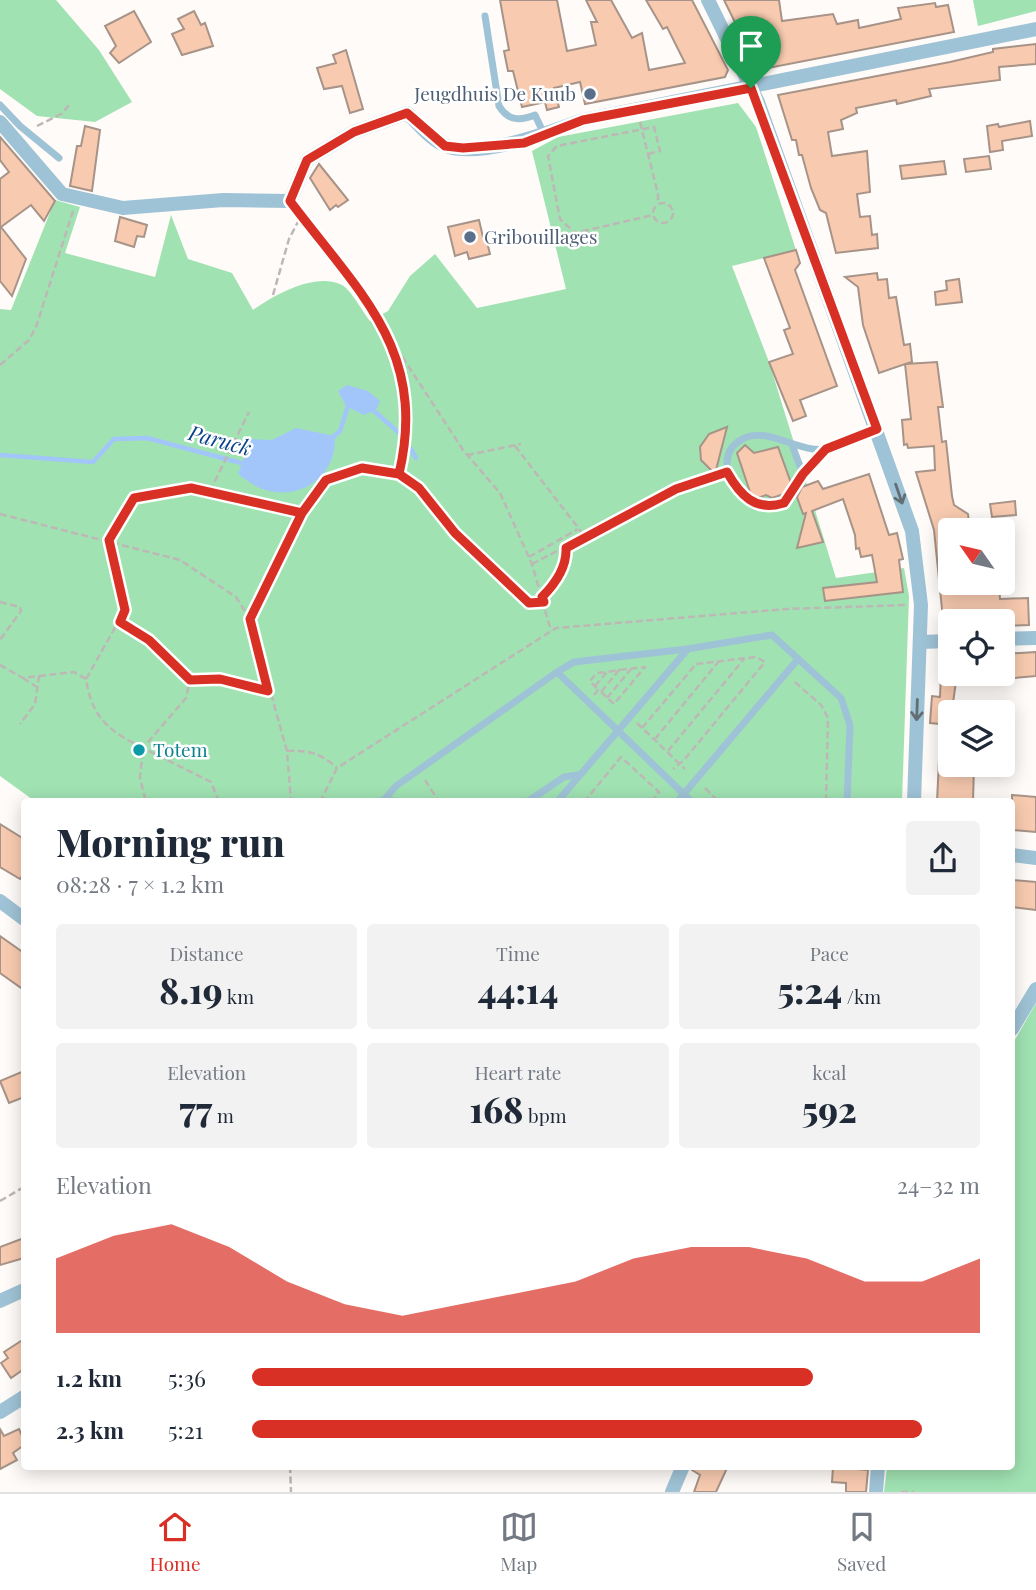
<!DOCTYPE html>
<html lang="en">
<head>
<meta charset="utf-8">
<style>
	:root { --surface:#fff; --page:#f2f2f3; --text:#1f2937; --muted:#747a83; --line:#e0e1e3; --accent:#d93025 }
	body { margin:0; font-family:"Playfair Display",serif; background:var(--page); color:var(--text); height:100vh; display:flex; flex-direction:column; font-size:26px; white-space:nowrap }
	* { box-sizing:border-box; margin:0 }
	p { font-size:23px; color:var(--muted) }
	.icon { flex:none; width:38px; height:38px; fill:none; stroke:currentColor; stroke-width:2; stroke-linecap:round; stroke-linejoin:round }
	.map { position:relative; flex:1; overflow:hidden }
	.panel { position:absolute; left:21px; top:798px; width:994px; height:672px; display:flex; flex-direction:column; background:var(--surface); border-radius:7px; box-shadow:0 4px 18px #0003 }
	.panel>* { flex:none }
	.needle { width:46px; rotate:304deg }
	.buttons { position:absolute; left:938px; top:518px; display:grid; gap:14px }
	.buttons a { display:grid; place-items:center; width:77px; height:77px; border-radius:7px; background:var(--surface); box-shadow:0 4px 18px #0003; font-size:35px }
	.pin { position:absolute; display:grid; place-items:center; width:60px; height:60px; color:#fff; margin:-72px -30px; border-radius:50% 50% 50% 0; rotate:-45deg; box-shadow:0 0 7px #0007 }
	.pin .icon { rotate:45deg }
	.round { display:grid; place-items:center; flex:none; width:74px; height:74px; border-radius:7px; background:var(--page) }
	.overview { display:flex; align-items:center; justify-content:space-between; height:119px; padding:0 35px }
	h1 { font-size:38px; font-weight:800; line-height:52px }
	.figures { display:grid; grid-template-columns:repeat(3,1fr); gap:10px; height:119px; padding:7px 35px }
	.figures div { display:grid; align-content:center; border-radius:7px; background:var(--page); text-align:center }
	.figures b { font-size:35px; font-weight:800 }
	.figures small { font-size:19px; font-weight:400 }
	.figures p { font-size:19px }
	.chart { height:196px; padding:14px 35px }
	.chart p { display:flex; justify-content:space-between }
	.chart svg { width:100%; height:126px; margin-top:7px; fill:var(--accent); opacity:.7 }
	ul { padding:0 35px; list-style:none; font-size:23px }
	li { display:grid; grid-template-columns:112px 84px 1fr; align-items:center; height:52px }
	li i { height:18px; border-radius:9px; background:var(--accent) }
	.menu { display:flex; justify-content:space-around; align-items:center; height:98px; border-top:2px solid var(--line); background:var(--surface); font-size:19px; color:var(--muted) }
	.menu a { display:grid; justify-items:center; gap:4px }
	.menu .current { color:var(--accent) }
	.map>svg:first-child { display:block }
	.green { fill:#a0e2b2 }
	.water { fill:#a3c6fa }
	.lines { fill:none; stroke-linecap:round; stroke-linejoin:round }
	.stream { stroke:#a3c6fa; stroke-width:4.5 }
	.building { fill:#f8cbb0; stroke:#a79387; stroke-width:2 }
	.path { stroke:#bdb8b5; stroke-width:2.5; stroke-dasharray:7 3.5; stroke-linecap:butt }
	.service { stroke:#9fc3d6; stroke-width:7 }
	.minor { stroke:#9fc3d6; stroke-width:14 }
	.oneway { stroke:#626e74 }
	.route-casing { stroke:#fff; stroke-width:14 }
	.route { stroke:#d93025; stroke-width:9 }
	.service-dot { fill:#5c6f8a; stroke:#fff; stroke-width:2.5 }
	.culture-dot { fill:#0f9aa8; stroke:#fff; stroke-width:2.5 }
	.labels { text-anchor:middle; stroke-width:5; stroke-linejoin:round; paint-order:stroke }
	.service-label { font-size:19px; fill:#4e5e75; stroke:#fff; text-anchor:end }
	.culture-label { font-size:19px; fill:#0d838f; stroke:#fff; text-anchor:start }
	.water-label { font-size:21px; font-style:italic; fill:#0a438c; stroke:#fff }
</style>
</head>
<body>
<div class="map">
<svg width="1036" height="1492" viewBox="0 0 1036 1492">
	<rect width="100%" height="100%" fill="#fffbf8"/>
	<g class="green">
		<polygon points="0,0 56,0 99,50 132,102 95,122 37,116 0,89"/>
		<polygon points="973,0 1036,0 1036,11 978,26"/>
		<path d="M738,103L756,127L796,250L732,266L769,362L836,578L904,568L909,596L902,801L36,802L0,776V309L11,310L55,200L80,207L65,253L155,277L171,215L188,259L232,273L253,310C272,296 316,271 342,285C352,291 362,311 370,321L388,311L410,276L435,254L477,308L566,289L532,151L558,137Z"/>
		<polygon points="1036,1003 1036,1492 884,1492 887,1467 1012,1466 1012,1045"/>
	</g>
	<g class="water">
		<polygon points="347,385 368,391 380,401 376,410 364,415 346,406 338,391"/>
		<path d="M296,428L335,436C337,476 301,502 262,489C254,486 245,479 238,474L251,439L272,440Z"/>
	</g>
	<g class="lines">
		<g class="stream">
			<polyline points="372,409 400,434"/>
			<polyline points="332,438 340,431 349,403"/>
			<polyline points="409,446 416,458"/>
			<polyline points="0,455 93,462 114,439 147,438 245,464"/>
		</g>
	</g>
	<g class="building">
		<polygon points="500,0 557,0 567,51 596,45 591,22 597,22 586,0 611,0 632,38 642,33 649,70 685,63 667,27 663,29 646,0 692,0 728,70 725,77 585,104 580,82 554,88 559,107 547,110 545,102 522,107 513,71 508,71 504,51 509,50"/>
		<polygon points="724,0 779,0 782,21 833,14 837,24 858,20 859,28 901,19 898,8 935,3 936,7 948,5 954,32 763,69 757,67"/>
		<polygon points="134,11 151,42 119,63 110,53 116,46 105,26"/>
		<polygon points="194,11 201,25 205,23 213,46 182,55 172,34 184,29 178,19"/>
		<polygon points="1036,44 1036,64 999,67 1000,80 929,89 931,96 897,104 896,100 856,108 857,113 841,120 843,129 828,132 832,156 867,151 870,192 857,194 860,217 870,216 872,235 877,234 878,248 836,253 826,213 820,210 811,188 802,155 799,155 796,140 792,140 778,95 950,62 993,52 993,49"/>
		<polygon points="346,50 363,109 350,113 342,86 324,89 317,68 336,63 333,55"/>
		<polygon points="1030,121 1032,136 1002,141 1003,150 990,152 987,126 998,124 999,127"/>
		<polygon points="85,126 100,130 92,191 70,186 77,146 81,146"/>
		<polygon points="0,137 55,201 44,221 31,205 1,227 26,259 12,296 0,281 0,179 9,172 0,160"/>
		<polygon points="989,156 991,169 966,172 964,159"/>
		<polygon points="944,161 946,174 902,179 900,166"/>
		<polygon points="319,164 348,200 338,207 336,205 330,210 310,178"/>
		<polygon points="120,217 147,225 144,237 137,236 134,247 115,241"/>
		<polygon points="479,220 483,237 491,241 488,246 490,254 469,259 467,252 455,256 448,227"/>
		<polygon points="796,250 800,263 795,270 837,386 800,400 806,416 793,421 769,362 793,354 784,330 790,328 764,258"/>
		<polygon points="877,273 878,280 887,279 889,298 896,297 904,345 910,344 912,362 905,364 937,362 943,407 938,407 942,442 946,441 952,496 954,505 968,514 970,530 950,530 950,583 999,583 1000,599 1028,598 1029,625 1003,626 1003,621 972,621 972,617 943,619 934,530 916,472 935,470 934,446 908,448 907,444 904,445 902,420 911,419 905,364 879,373 863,325 858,287 845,277"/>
		<polygon points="959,279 962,302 936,305 935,292 947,290 946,281"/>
		<polygon points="727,427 715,474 701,460 700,447 709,434"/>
		<polygon points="745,445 754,453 778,447 791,483 784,494 772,498 766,495 758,498 751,495 737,453"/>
		<polygon points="869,474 889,535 897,533 903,559 899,560 903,592 825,601 823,588 877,582 872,555 861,557 859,548 856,549 855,535 843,499 812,511 823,542 797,548 806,513 803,514 797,497 802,487 818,481 823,489"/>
		<polygon points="1015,501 1016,515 992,517 990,504"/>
		<polygon points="1036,652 1036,676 1003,679 1003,654"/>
		<polygon points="941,674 957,674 950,725 930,723 932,696 940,697"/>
		<polygon points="940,739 950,739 950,765 974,765 973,802 937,802"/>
		<polygon points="1012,795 1036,797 1036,832 1012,830"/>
		<polygon points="0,824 24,839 24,873 20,879 0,867"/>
		<polygon points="1012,880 1036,882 1036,910 1012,907"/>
		<polygon points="0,936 24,953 24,990 0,973"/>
		<polygon points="24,1071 24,1097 9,1103 0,1081"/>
		<polygon points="24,1238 24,1258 0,1265 0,1247"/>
		<polygon points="24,1339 24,1369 11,1378 1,1363 8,1358 4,1352"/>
		<polygon points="0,1429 4,1436 19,1429 24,1440 24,1445 13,1453 17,1460 0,1469"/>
		<polygon points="692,1466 728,1466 716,1492 694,1492 700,1475 692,1470"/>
		<polygon points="833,1467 868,1470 866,1492 846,1492 846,1483 832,1482"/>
	</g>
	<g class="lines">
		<g class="path">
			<polyline points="640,122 658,194 658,204"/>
			<polyline points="37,126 61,114 71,103"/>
			<polyline points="648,154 660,151 654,127 557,146 548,156 560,219 575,233 653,215"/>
			<circle cx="663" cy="213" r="10"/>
			<polyline points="298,212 377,318 463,450 500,493 532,564 551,631"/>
			<polyline points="273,295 289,239 301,216"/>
			<path d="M386,333C410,378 410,426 399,474"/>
			<polyline points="0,365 29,340 36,327 73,211"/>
			<polyline points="515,446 586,538"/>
			<polyline points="467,455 521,444"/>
			<polyline points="210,491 249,412"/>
			<polyline points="0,514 180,560 236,597 250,619 287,751 291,802"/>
			<polyline points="529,557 578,529"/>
			<polyline points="532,564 676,489 718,475"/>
			<polyline points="542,597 555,584 566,548"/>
			<polyline points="0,602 20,607 21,611 0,640"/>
			<polyline points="250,619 302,513 326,480 361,468 399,474 419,488 455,533 529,603 544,602"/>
			<polyline points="120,622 149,640 190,680"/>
			<polyline points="0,665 23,678 39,676 35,704 20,724"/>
			<path d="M39,676L74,672L86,679C92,718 109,731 143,748L140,778L146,802"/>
			<polyline points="23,678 37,687"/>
			<polyline points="86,679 125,610 109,540 134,498 191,488 302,513"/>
			<polyline points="795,682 821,705 828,718 826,802"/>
			<polyline points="595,686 607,672 597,673 590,681 598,690"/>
			<polyline points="601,692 614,704 645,667 619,670"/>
			<polyline points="594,695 598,690 601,692 619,670 607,672"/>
			<polyline points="607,698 631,669"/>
			<polyline points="637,723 685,769"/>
			<polyline points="642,728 696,664 756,657 765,662 684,760 673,769"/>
			<polyline points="655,739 719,661"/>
			<path d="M287,751C308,750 321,753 337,768"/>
			<polyline points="668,751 744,659"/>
			<polyline points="425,780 439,802"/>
			<polyline points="705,788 719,802"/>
			<polyline points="219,802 211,782 143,748 186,698 190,680 220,679 268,691"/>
			<polyline points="320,802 337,768 556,628 787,609 907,605"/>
			<polyline points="584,802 621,757 659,792 652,802"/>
			<polyline points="0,1201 24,1187"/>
			<polyline points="290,1466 291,1492"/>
			<polyline points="901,1492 914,1492"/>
		</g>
		<g class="service">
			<path d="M485,16L499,106C508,121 520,121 535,115L544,134"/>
			<polyline points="0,105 20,126 59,158"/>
			<polyline points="792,445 803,474"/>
			<path d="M826,449C819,457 810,464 804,472C797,481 793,497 783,503C751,524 705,464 739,441C766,423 797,454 827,449C843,447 861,435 877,429"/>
			<polyline points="557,672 574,662 687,649 772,635 841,698 850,725 847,802"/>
			<polyline points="383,800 403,802"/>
			<polyline points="384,800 396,786 557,672 692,802"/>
			<polyline points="527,802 564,777 578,775"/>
			<polyline points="557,802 687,650"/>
			<polyline points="677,802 798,659"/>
		</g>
		<g class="minor">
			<polyline points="708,0 758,102 912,531 921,605 914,802"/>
			<path d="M0,122L62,194L123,208L223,200L290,201L307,160L354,132L407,113C418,123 430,139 444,145C477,160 551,132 583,120L1036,29"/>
			<polyline points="1003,639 1036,638"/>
			<polyline points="920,642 950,641"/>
			<polyline points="1012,855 1036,858"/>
			<polyline points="0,901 24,919"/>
			<polyline points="1012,1029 1036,989"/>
			<polyline points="0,1301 24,1290"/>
			<polyline points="0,1412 24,1397"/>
			<polyline points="672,1492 683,1466"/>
			<polyline points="876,1492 878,1466"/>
		</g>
	</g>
	<defs><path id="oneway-shaft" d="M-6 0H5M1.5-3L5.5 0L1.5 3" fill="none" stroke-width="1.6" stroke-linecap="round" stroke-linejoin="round" transform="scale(1.75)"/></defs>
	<g class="oneway">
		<use href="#oneway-shaft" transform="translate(899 494) rotate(71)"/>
		<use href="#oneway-shaft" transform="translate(917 710) rotate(92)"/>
	</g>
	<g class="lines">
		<g class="route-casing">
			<path id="route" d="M751,88L583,120L524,143L463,148L445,146L407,113L354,132L307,160L290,201C359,293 428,350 399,474L362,468L326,480L302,513L250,619L268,691L220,679L190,680L149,640L120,622L125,610L109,540L134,498L191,488L302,513L326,480L362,468L399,474L419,488L455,533L529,603L544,602L542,597C555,584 567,567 566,548L676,489L727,472C740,495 755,512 784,503L803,474L826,449L877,429L751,88"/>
		</g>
		<use href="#route" class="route"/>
	</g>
	<g class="service-dot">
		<circle cx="590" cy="94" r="7"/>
		<circle cx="470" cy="237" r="7"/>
	</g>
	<circle class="culture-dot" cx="139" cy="750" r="7"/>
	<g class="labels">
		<g class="service-label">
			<text x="576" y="101">Jeugdhuis De Kuub</text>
			<text x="484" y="244" text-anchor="start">Gribouillages</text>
		</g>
		<g class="culture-label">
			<text x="153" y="757">Totem</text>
		</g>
		<g class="water-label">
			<text transform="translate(220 441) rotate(15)" y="7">Paruck</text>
		</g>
	</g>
</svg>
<div class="buttons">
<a><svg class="needle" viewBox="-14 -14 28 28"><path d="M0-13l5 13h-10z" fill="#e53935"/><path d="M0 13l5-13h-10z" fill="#747a83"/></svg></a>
<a><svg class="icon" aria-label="locate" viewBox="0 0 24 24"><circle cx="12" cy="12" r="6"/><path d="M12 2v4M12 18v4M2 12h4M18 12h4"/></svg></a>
<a><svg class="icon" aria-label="layers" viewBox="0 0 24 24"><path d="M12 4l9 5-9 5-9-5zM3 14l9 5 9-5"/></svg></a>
</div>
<div class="pin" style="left:751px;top:88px;background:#1e9e55"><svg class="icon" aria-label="arrive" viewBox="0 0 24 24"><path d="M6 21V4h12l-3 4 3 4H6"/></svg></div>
<section class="panel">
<div class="overview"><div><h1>Morning run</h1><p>08:28 · 7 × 1.2 km</p></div><a class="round"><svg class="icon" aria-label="share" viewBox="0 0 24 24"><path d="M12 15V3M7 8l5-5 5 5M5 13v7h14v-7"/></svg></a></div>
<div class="figures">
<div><p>Distance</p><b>8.19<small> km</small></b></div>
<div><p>Time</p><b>44:14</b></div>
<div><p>Pace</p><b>5:24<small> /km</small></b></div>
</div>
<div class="figures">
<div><p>Elevation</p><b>77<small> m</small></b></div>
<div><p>Heart rate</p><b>168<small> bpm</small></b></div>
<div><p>kcal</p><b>592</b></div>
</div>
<div class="chart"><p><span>Elevation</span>24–32 m</p>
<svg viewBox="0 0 160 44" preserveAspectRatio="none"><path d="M0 44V18L10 10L20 6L30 14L40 26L50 34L60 38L70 34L80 30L90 26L100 18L110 14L120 14L130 18L140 26L150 26L160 18V44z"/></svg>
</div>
<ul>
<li><b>1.2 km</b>5:36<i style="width:77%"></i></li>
<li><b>2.3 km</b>5:21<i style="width:92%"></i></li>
</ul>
</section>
</div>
<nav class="menu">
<a class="current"><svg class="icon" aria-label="home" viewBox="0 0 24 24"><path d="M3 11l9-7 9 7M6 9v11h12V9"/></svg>Home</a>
<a><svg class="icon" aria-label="map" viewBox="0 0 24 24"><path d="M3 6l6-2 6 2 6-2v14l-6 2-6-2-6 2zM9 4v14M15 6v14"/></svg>Map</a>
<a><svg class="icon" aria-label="saved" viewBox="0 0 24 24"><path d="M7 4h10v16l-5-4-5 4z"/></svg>Saved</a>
</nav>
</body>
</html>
